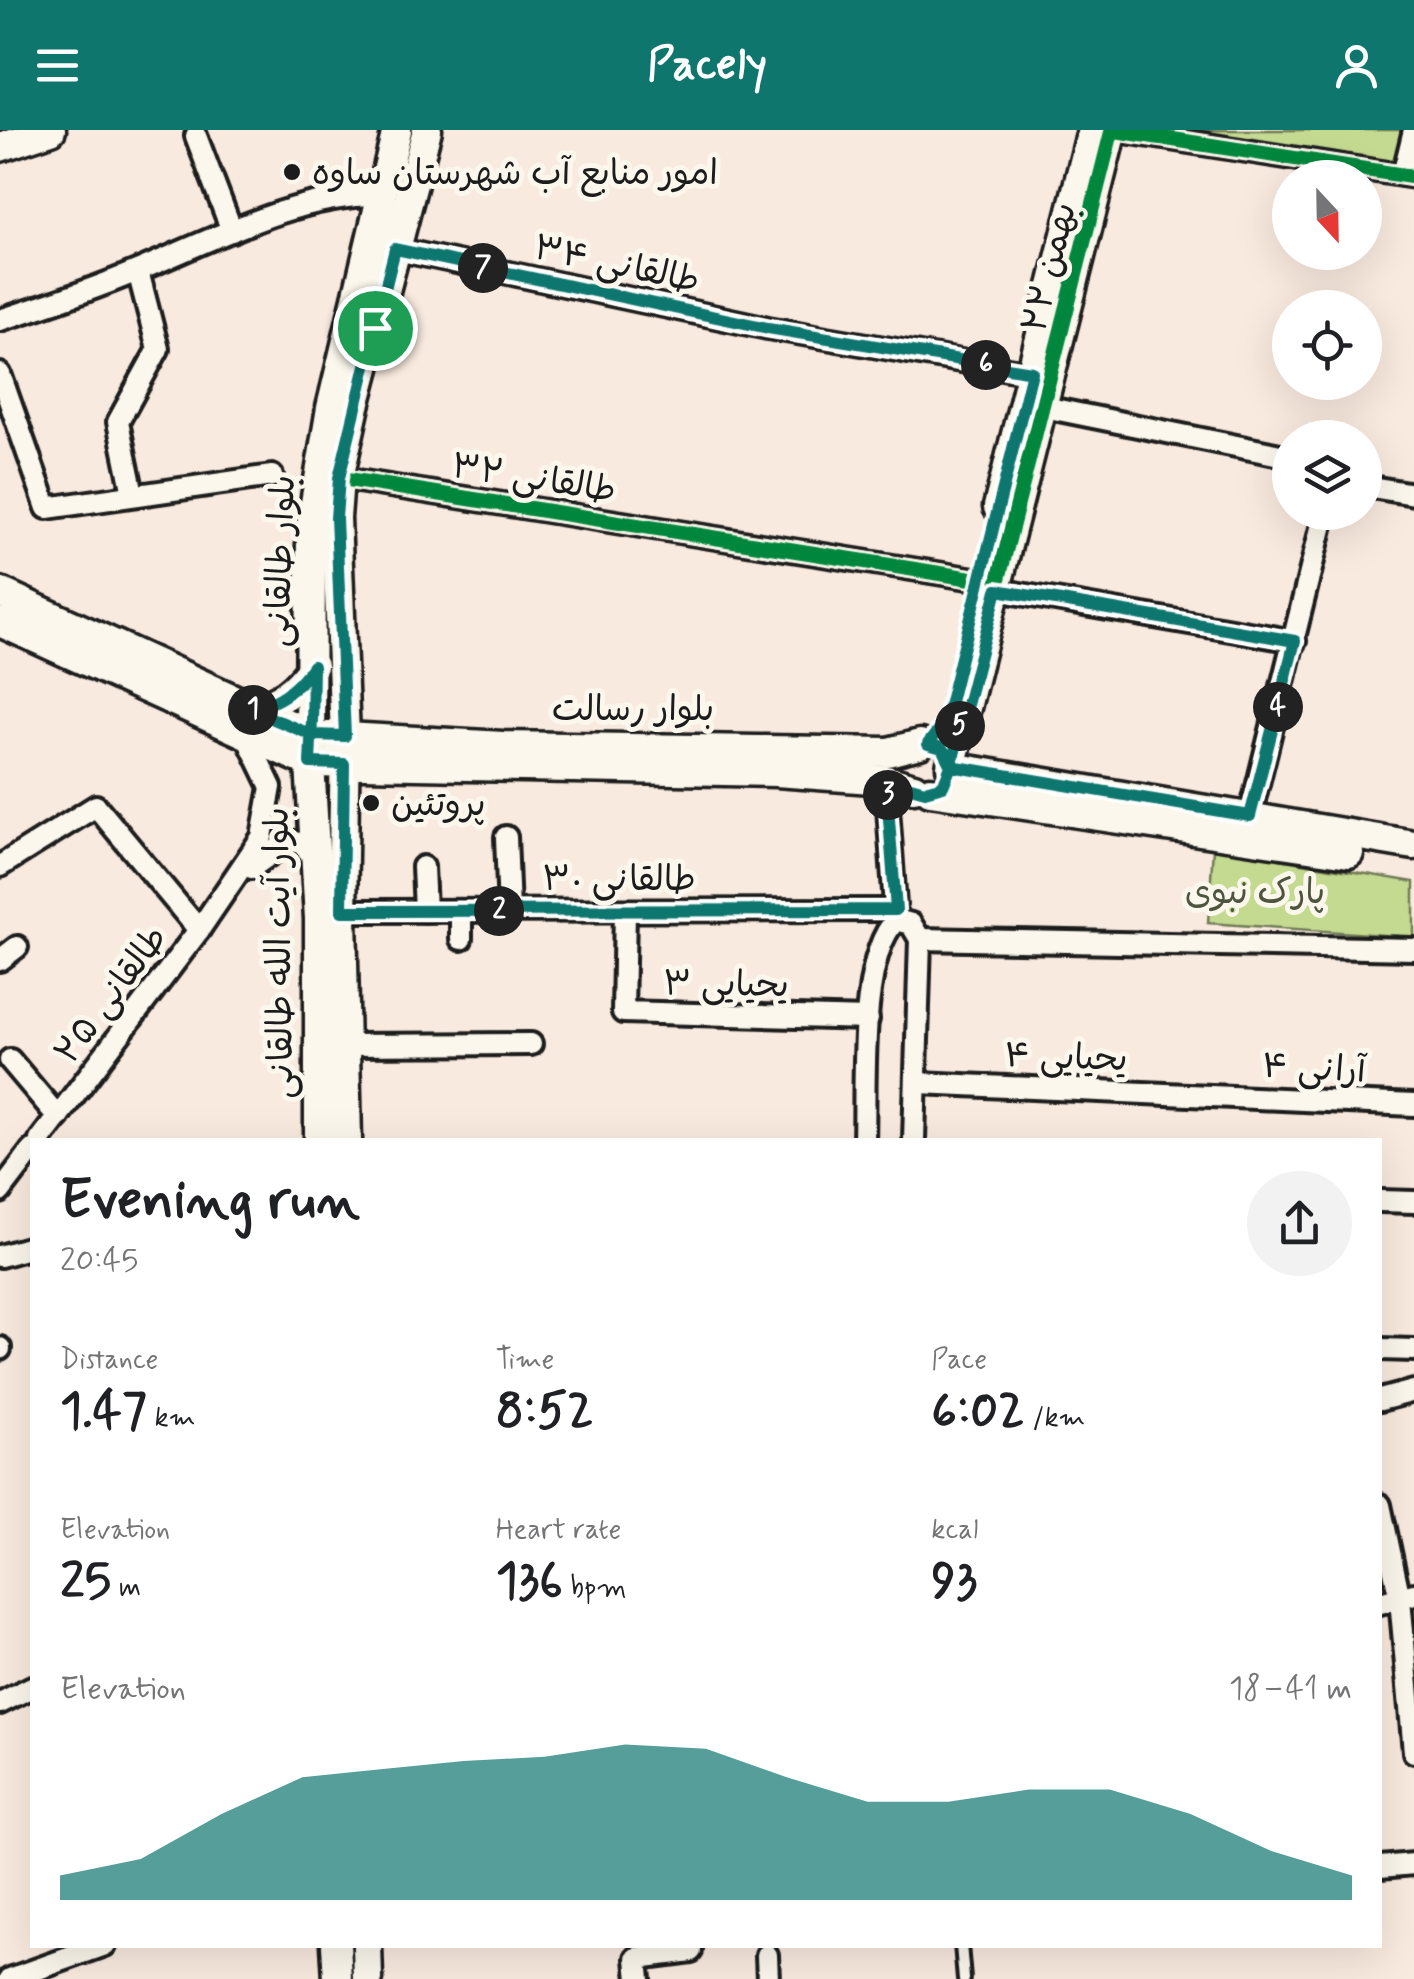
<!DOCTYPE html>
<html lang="en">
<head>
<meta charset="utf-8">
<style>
	:root { --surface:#fff; --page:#f2f2f2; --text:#202124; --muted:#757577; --accent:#0f766e }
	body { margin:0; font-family:Mynerve,"Playpen Sans Arabic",sans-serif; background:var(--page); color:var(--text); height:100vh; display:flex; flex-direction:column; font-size:38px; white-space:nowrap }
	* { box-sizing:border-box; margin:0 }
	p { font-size:32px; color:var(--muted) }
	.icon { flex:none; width:55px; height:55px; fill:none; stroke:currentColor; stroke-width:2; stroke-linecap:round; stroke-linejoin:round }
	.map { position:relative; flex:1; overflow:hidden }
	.panel { position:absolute; left:30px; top:1008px; width:1352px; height:810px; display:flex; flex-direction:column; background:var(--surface); border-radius:0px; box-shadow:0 10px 40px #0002 }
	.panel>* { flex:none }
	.needle { width:65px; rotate:158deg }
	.controls { position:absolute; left:1272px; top:30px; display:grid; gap:20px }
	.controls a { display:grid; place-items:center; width:110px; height:110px; border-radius:50%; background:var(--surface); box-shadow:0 10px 40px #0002; font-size:50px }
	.pin { position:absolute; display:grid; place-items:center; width:85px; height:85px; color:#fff; margin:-42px; border:5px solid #fff; border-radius:50%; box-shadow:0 2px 10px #0007 }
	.km { position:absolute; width:50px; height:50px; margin:-25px; border-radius:50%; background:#222; color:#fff; font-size:28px; line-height:50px; text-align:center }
	.round { display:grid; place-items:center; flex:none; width:105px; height:105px; border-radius:52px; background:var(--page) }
	.summary { display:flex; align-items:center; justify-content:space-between; height:170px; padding:0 30px }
	h1 { font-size:55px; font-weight:700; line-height:75px }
	.figures { display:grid; grid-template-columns:repeat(3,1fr); gap:15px; height:170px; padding:10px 30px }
	.figures div { display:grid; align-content:center }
	.figures b { font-size:50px; font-weight:700 }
	.figures small { font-size:28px; font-weight:400 }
	.figures p { font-size:28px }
	.chart { height:280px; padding:20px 30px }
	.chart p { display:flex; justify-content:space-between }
	.chart svg { width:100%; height:180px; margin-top:10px; fill:var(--accent); opacity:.7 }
	header { display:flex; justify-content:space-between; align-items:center; height:130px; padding:0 30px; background:var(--accent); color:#fff; font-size:45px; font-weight:700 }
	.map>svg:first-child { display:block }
	.green { fill:#c3da90; stroke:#707b56; stroke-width:2.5 }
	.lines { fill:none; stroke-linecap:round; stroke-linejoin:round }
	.lane-casing { stroke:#1c1c1c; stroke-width:18 }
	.street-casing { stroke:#1c1c1c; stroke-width:28 }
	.secondary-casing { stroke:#1c1c1c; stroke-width:35 }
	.lane { stroke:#fbf7ec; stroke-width:10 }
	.street { stroke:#fbf7ec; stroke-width:20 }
	.secondary { stroke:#fbf7ec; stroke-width:28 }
	.cycleway-casing { stroke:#fbf7ec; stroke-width:21 }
	.cycleway { stroke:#00873e; stroke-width:15 }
	.route-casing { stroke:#fff; stroke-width:20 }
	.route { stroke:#0f766e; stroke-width:12 }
	.poi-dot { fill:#1c1c1c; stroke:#fbf7ec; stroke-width:4 }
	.labels { text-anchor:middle; stroke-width:10; stroke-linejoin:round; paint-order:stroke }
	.poi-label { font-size:35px; fill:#1c1c1c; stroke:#fbf7ec; text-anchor:start }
	.street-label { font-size:35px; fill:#1c1c1c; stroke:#fbf7ec }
	.park-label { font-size:35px; fill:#4e553f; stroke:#fbf7ec }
</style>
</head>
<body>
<header><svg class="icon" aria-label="menu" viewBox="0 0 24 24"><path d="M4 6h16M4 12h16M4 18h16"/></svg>Pacely<svg class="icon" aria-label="person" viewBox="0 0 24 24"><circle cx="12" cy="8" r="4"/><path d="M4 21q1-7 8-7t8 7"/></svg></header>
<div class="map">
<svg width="1414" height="1849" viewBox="0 0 1414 1849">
	<rect width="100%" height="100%" fill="#f9eadf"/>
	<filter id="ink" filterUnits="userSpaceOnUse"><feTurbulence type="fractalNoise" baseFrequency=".01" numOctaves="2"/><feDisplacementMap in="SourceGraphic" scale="20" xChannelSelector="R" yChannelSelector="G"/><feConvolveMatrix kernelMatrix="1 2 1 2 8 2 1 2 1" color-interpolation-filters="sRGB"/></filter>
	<g filter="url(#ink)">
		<g class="green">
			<polygon points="1170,0 1406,0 1397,37"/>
			<polygon points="1213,718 1414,752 1414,807 1208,793"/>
		</g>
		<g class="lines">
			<g class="lane-casing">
				<polyline id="lane" points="961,1815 964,1849"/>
			</g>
			<g class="street-casing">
				<g id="street">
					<polyline points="1112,0 1414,47"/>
					<polyline points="196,6 232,101"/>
					<polyline points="1403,45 1414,0"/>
					<polyline points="395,119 768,198 1031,243"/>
					<path d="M0,190C47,175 92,160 137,141C214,109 299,63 383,65"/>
					<polyline points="0,244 47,378 272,346"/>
					<polyline points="1044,277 1290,327"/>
					<polyline points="339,348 981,450"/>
					<polyline points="1365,356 1414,364"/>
					<polyline points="133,364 118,292 158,219 138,141"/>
					<polyline points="997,460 1295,511"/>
					<polyline points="886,650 896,790 911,794 920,809 914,1010"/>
					<polyline points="1250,686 1325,382"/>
					<polyline points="506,707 509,781"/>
					<polyline points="0,736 96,676 199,800"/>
					<polyline points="423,737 425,781"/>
					<polyline points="251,738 289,711 301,713 313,726"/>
					<polyline points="342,781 895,780"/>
					<polyline points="625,781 623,882 868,889"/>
					<polyline points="461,809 461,781"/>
					<polyline points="920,809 1414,819"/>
					<polyline points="0,830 17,817"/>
					<polyline points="345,915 531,914"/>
					<polyline points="10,930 58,987"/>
					<polyline points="919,953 1414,975"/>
					<polyline points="40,1010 199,800 262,707 271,657 245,603"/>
					<path d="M864,1010C866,956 858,828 896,790"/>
					<polyline points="0,1062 32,1020"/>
					<polyline points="1380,1071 1414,1072"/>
					<polyline points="0,1126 32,1117"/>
					<polyline points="0,1218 0,1219"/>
					<polyline points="1380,1219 1414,1220"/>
					<polyline points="1380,1270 1414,1261"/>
					<polyline points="1380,1375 1400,1469 1414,1622"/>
					<polyline points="1380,1473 1414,1464"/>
					<polyline points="0,1573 32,1557"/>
					<polyline points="1380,1737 1414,1734"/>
					<polyline points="767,1825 768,1849"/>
					<polyline points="10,1849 105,1815"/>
					<polyline points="639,1849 637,1828 691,1821"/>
				</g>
			</g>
			<g class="secondary-casing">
				<g id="secondary">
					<polyline points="1112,0 951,637 1414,715"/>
					<polyline points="0,17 51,0"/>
					<polyline points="998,377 1092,0"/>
					<polyline points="0,462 312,605 503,616 888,622 920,614"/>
					<polyline points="0,492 310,633 776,642 886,650 914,658"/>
					<path d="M252,580C281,571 296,561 313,536"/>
					<polyline points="930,661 1349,723"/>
					<polyline points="319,1010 319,789 310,633 311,397 331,278 397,0"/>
					<polyline points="347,1010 342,785 345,606 336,388 339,348 355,276 427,0"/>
					<polyline points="336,1815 338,1849"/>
					<polyline points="367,1815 368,1849"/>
				</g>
			</g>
			<use href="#lane" class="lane"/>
			<use href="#street" class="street"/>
			<use href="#secondary" class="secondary"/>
			<g class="cycleway-casing">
				<g id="cycleway">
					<polyline points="395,119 768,198 1031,243"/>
					<polyline points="339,348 981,450"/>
					<polyline points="951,637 1112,0 1414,47"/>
				</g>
			</g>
			<use href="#cycleway" class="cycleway"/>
		</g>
	</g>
	<g class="lines" filter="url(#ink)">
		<g class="route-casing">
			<path id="route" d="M375,198L339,348L336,388L345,606L312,605L252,580C281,571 296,560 313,536C313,568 312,601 310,633L344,634L342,781L896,780L886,650L925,661L943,656L951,636L1250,686L1295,511L997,460L951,636L942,618L928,614L945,592L1032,242L768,198L395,119L375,198"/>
		</g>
		<use href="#route" class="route"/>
	</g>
	<g class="poi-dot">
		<circle cx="292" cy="42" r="10"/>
		<circle cx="371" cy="673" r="10"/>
	</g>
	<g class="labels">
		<g class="poi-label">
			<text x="312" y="54">امور منابع آب شهرستان ساوه</text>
			<text x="391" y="685">پروتئین</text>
		</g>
		<g class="street-label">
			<text transform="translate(617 133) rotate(12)" y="12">طالقانی ۳۴</text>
			<text transform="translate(1048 137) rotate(-76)" y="12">۲۲ بهمن</text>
			<text transform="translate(534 347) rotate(9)" y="12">طالقانی ۳۲</text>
			<text transform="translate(279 431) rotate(-88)" y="12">بلوار طالقانی</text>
			<text x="633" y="590">بلوار رسالت</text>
			<text x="619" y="760">طالقانی ۳۰</text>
			<text transform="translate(278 823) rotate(-91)" y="12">بلوار آیت الله طالقانی</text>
			<text transform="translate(726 853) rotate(1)" y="12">یحیایی ۳</text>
			<text transform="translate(110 864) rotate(-53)" y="12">طالقانی ۲۵</text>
			<text transform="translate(1066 926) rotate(2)" y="12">یحیایی ۴</text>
			<text transform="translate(1314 937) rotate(3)" y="12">آرانی ۴</text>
		</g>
		<g class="park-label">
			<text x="1255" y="773">پارک نبوی</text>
		</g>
	</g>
</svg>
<div class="controls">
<a><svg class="needle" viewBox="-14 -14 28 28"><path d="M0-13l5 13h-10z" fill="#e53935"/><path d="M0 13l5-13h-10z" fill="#757577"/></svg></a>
<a><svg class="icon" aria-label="locate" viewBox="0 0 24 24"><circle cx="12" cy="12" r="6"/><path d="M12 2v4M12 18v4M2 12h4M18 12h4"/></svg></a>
<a><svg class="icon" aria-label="layers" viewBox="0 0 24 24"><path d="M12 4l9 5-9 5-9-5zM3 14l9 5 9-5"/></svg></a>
</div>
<div class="pin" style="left:375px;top:198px;background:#1e9e55"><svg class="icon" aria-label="arrive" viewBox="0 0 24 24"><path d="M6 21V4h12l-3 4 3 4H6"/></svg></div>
<b class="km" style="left:253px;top:580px">1</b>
<b class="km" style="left:499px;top:781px">2</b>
<b class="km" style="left:888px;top:665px">3</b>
<b class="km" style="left:1278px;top:577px">4</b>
<b class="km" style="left:960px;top:596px">5</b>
<b class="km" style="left:986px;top:235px">6</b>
<b class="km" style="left:483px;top:138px">7</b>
<section class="panel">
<div class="summary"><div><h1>Evening run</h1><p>20:45</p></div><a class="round"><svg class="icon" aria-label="share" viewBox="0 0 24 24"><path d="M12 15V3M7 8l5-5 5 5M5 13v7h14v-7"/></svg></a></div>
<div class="figures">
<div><p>Distance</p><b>1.47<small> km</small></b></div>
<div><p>Time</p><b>8:52</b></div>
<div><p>Pace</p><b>6:02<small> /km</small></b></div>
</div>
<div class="figures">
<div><p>Elevation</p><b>25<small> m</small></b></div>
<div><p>Heart rate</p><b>136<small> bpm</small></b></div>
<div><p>kcal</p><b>93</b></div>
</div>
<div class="chart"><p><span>Elevation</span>18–41 m</p>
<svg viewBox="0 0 160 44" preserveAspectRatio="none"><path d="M0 44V38L10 34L20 23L30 14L40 12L50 10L60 9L70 6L80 7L90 14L100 20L110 20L120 17L130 17L140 23L150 32L160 38V44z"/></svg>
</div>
</section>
</div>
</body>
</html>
